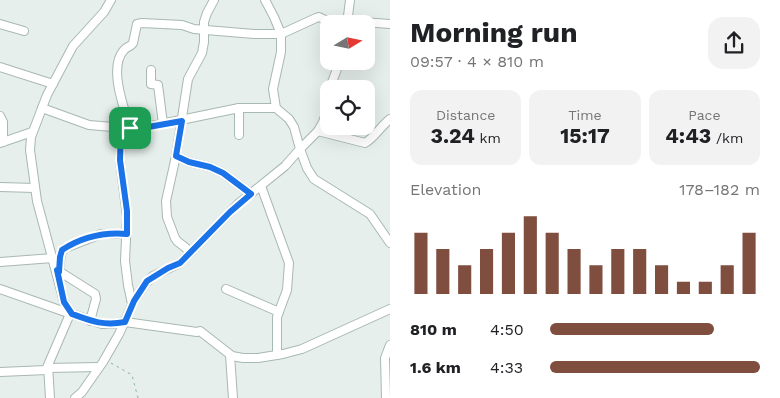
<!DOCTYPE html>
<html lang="en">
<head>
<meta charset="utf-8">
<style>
	:root { --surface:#fff; --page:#f2f2f2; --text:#202124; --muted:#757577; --accent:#7f4e3f }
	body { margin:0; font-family:"Work Sans",sans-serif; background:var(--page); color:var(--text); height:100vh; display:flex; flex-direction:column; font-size:19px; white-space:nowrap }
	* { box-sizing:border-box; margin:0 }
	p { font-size:16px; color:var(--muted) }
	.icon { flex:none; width:28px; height:28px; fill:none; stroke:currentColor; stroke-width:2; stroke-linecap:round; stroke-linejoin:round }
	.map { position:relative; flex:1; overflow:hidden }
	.details { display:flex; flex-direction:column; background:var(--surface); width:390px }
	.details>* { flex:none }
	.needle { width:32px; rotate:80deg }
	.fabs { position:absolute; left:320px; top:15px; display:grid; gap:10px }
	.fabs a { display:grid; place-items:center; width:55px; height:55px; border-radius:10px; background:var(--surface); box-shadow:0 5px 20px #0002; font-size:25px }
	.pin { position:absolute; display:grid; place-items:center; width:42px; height:42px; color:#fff; margin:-21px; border-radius:10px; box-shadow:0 2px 8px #0006 }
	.round { display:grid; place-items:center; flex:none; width:52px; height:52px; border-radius:15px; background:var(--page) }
	.summary { display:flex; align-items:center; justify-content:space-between; height:85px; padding:0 20px }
	h1 { font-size:28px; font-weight:700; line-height:38px }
	.stats { display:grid; grid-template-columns:repeat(3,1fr); gap:8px; height:85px; padding:5px 20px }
	.stats div { display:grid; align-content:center; border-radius:12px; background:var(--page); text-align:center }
	.stats b { font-size:21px; font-weight:700 }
	.stats small { font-size:14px; font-weight:400 }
	.stats p { font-size:14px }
	.chart { height:140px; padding:10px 20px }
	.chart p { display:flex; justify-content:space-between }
	.chart svg { width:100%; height:90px; margin-top:5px; stroke:var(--accent); stroke-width:6 }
	ul { padding:0 20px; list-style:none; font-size:16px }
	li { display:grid; grid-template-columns:80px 60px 1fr; align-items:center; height:38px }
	li i { height:12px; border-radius:6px; background:var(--accent) }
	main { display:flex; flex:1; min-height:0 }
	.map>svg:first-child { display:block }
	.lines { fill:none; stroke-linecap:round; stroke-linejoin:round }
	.minor-casing { stroke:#a8b8b2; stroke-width:10 }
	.path { stroke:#86b3a5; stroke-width:1; stroke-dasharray:2.5 4; stroke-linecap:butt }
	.minor { stroke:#fff; stroke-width:8 }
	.route-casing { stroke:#fff; stroke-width:10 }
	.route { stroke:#1a73e8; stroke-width:6 }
</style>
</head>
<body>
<main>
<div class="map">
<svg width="390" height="398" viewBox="0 0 390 398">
	<rect width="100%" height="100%" fill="#e6efeb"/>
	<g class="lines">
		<g class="minor-casing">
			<g id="minor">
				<polyline points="111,0 104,12 73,46 47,95 31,137 30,150 37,201 64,302 72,314 102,324 111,324 125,322 197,332 200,331 232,356 243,358 258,358 283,354 302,349 390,309"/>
				<polyline points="265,0 274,17 281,34 281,52 273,89 276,108"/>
				<polyline points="348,21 390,24"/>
				<polyline points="0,24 24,31"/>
				<polyline points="347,24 350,0"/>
				<polyline points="340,61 328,93 327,111 323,122 318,131 300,149 307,168 314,179 370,214 390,243"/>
				<polyline points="0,67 53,84"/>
				<polyline points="151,70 151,84 158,85 163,124"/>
				<polyline points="42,108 89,125 137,129 239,108 276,108 289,119 294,127 300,149 285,166 238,204 180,263 153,276 145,284 134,301 119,334 103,362 82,392 75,398"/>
				<polyline points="0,116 3,122 3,142"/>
				<polyline points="121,127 120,160 127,217 125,261 128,285 132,304"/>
				<path d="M130,128C124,108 108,67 124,50C127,46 131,47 133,43L137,24L142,23L182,25L194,29L254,34H281L316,18L319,17L334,24"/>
				<path d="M318,131L365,143C374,138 381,126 390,119"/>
				<polyline points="239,135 239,108"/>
				<polyline points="0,143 32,132"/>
				<polyline points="176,156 189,162 210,167 223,173 251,194"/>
				<polyline points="261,186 289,263 287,290 277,317 277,355"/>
				<polyline points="0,187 35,188"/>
				<polyline points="191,252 177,241 175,238 167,217 166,201 176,156 188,79 202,53 204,42 204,22 207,13 214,0"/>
				<polyline points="0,262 53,258"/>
				<polyline points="57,270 95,294 96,299 90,321"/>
				<polyline points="59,270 61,253 65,248 101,234 127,234"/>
				<polyline points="0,289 71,314"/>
				<polyline points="226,289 279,312"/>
				<polyline points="230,355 233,398"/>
				<polyline points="47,368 99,367"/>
				<polyline points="0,372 47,370"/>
				<polyline points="50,398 48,365 70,314"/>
				<polyline points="386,398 385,358 390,345"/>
			</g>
		</g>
		<polyline class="path" points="111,363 132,375 138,398"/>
		<use href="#minor" class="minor"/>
	</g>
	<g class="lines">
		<g class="route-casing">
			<path id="route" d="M182,121L176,156L189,162L210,167L223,173L251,194L230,212L180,263L168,268L147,281L134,301L125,322C103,326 91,321 72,314L64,302L57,270L59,272L60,257L62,250C82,237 104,232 127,234V211L120,160L121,127L137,129Z"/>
		</g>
		<use href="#route" class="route"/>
	</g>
</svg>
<div class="fabs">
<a><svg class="needle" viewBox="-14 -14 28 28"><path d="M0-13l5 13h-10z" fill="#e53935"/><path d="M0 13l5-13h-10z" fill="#757577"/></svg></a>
<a><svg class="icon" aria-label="locate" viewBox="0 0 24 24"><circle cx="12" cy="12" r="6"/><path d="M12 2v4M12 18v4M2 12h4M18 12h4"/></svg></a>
</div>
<div class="pin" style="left:130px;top:128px;background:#1e9e55"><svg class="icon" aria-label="arrive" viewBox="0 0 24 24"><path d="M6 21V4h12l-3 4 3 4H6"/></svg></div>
</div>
<section class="details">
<div class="summary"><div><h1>Morning run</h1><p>09:57 · 4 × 810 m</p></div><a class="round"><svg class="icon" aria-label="share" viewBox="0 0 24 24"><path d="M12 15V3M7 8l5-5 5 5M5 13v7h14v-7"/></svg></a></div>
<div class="stats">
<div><p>Distance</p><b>3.24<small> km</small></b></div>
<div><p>Time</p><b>15:17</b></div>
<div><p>Pace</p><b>4:43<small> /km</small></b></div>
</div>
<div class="chart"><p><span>Elevation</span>178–182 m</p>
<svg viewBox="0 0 160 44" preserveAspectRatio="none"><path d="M5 44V14M15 44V22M25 44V30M35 44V22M45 44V14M55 44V6M65 44V14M75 44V22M85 44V30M95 44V22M105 44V22M115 44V30M125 44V38M135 44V38M145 44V30M155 44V14"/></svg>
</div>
<ul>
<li><b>810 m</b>4:50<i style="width:78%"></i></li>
<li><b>1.6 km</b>4:33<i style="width:100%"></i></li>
</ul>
</section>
</main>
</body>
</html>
